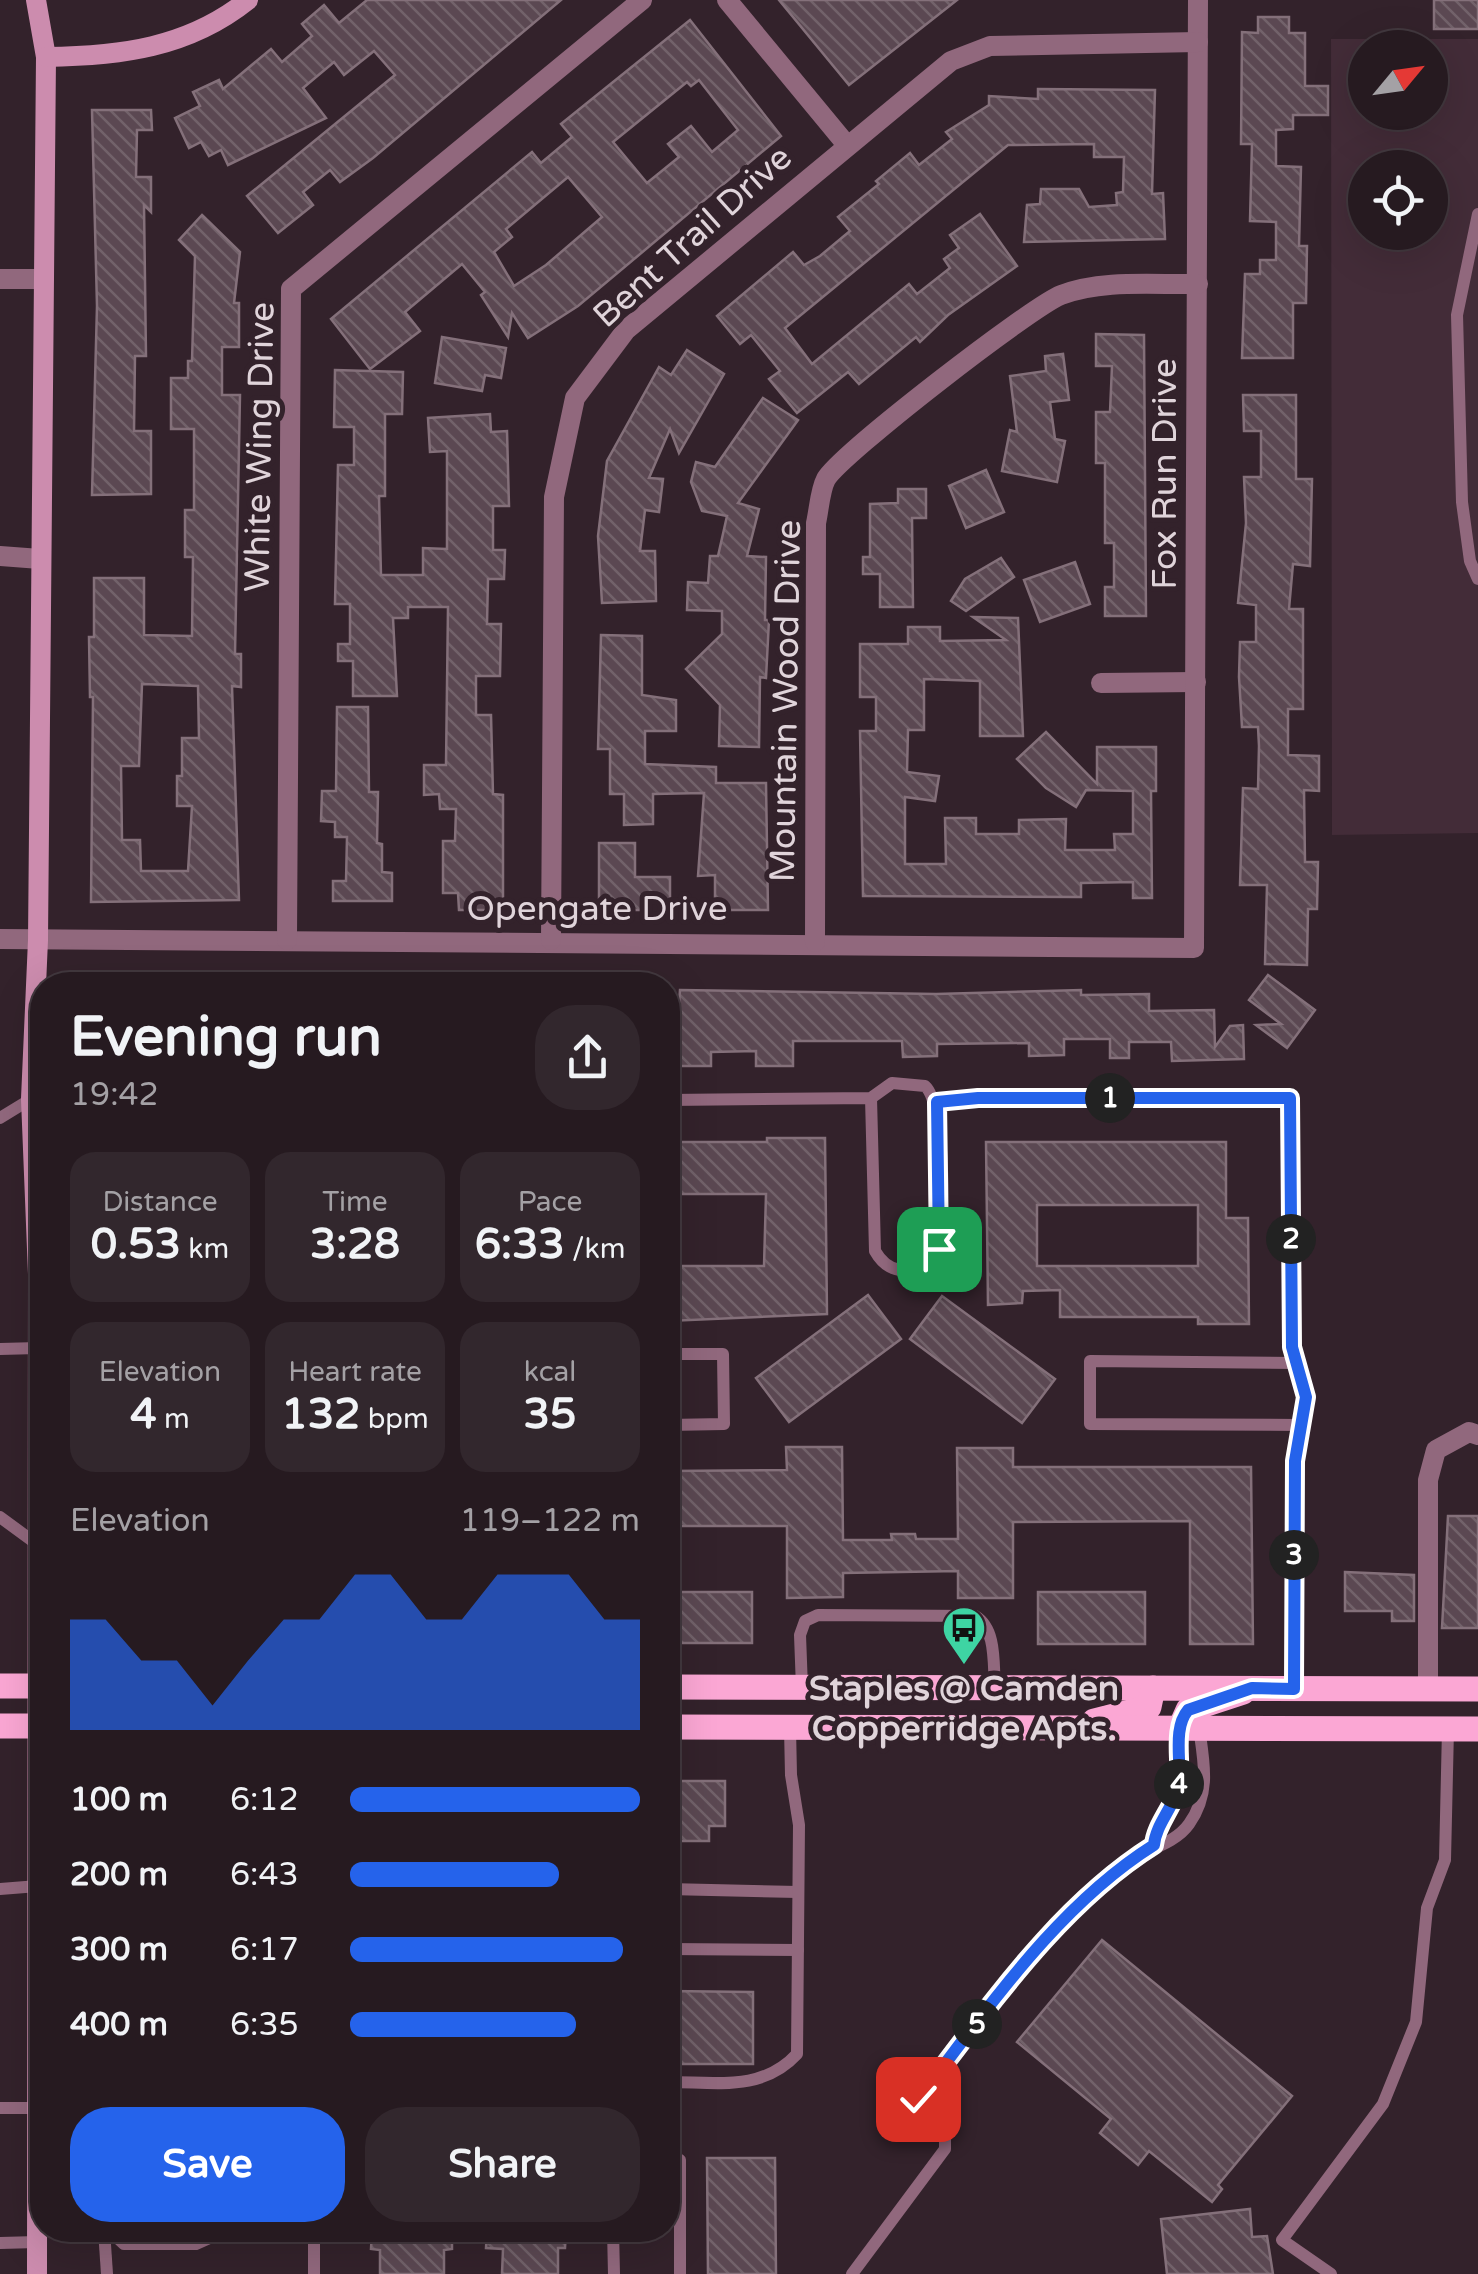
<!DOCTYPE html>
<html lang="en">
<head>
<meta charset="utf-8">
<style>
	:root { --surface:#261a20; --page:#32272d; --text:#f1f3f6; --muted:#a4a1a5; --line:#42383e; --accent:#2563eb }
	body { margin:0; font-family:"Varela Round",sans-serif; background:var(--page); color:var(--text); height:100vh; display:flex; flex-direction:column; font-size:38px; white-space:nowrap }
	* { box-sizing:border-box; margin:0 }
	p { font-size:32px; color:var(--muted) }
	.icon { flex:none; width:55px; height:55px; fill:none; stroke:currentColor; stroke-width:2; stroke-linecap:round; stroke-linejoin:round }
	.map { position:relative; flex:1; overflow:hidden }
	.drawer { position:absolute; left:30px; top:972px; width:650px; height:1270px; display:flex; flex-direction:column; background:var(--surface); border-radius:40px; box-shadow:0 10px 40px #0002,0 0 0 2px var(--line) }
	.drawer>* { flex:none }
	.needle { width:65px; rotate:61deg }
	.controls { position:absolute; left:1348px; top:30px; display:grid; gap:20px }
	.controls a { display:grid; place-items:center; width:100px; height:100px; border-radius:50%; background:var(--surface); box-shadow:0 10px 40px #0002,0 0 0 2px var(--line); font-size:50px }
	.pin { position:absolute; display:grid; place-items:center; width:85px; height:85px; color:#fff; margin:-42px; border-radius:20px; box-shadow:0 5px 15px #0006 }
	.km { position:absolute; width:50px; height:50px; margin:-25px; border-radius:50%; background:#222; color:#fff; font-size:28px; line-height:50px; text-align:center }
	.round { display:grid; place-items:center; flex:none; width:105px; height:105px; border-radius:40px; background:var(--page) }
	.head { display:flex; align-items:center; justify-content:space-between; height:170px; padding:0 40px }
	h1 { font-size:55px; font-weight:700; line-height:75px }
	.metrics { display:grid; grid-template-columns:repeat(3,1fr); gap:15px; height:170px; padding:10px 40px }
	.metrics div { display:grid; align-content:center; border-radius:25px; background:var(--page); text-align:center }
	.metrics b { font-size:42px; font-weight:700 }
	.metrics small { font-size:28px; font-weight:400 }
	.metrics p { font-size:28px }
	.chart { height:280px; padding:20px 40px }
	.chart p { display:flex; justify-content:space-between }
	.chart svg { width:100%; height:180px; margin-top:10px; fill:var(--accent); opacity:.7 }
	.action { display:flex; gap:20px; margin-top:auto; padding:20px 40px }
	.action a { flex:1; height:115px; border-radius:40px; background:var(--accent); color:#fff; font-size:40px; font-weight:700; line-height:115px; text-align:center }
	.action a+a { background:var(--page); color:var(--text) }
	ul { padding:0 40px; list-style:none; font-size:32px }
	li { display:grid; grid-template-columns:160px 120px 1fr; align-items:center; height:75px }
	li i { height:25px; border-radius:12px; background:var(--accent) }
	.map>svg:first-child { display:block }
	.built { fill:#432c38; fill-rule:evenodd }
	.building { fill:url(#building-back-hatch); stroke:#84707a; stroke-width:2.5; fill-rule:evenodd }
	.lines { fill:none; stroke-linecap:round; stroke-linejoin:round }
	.lane { stroke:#91687d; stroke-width:12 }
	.street { stroke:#91687d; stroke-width:20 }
	.secondary { stroke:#cc8cae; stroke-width:20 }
	.primary { stroke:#fba7d4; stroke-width:25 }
	.route-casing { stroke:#fff; stroke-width:20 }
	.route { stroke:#2563eb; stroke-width:12 }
	.labels { text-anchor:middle; stroke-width:10; stroke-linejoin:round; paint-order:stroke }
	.street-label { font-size:35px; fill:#e0d4da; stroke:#33222b }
	.poi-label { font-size:35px; font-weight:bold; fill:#e0d4da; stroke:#33222b }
</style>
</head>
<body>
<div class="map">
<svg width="1478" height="2274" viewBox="0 0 1478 2274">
	<defs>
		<pattern id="building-back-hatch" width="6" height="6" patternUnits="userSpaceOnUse" patternTransform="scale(2.5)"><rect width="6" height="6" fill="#5b4852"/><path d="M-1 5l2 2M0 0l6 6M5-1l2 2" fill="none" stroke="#72626a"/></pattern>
	</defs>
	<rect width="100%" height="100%" fill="#33222b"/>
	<path class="built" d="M1331,39H1478V833L1332,835ZM1365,48H1430V112H1365ZM1365,168H1430V232H1365Z"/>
	<g class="building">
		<polygon points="367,0 561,0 373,158 340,182 330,170 303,192 313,205 278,233 247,196 395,75 374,51 344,75 334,62 303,88 326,118 228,165 221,150 209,156 201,142 189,148 175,118 200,106 193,92 219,80 223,89 271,49 282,62 312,36 302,24 324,5 339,23"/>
		<polygon points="779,0 957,0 849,85"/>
		<rect x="1434" y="0" width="44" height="29"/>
		<polygon points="1258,17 1289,17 1289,33 1305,33 1305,86 1328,86 1328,115 1293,115 1293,129 1276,130 1276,166 1301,167 1299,246 1307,246 1306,303 1293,303 1293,358 1242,358 1245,274 1260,274 1260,260 1276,260 1276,222 1250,221 1252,144 1241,144 1242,32 1258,33"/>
		<path d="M690,20L781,136L578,306L528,338L512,313L508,337L481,295L485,292L462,264L405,312L420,331L370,369L331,319L532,152L541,163L572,137L561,124ZM699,80L738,130L712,152L691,126L668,144L679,157L647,183L613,142L687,82L691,86ZM568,177L602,217L546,265L514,286L494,252L512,237L506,229Z"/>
		<polygon points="1038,89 1155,90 1152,194 1163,193 1165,239 1024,242 1027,205 1040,204 1041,189 1079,189 1089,207 1117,205 1116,193 1123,192 1124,157 1094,157 1094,144 1008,145 785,328 812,364 909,284 917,294 950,268 944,259 959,248 950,235 980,214 1017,266 948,315 920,342 916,337 859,384 848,372 797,413 769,379 780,371 751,335 740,344 717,316 793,252 804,265 820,256 850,231 838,217 879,184 876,181 910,153 919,165 952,139 946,132 989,105 989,96 1038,99"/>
		<polygon points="92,110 151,110 152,130 137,130 136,177 151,177 151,212 144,205 146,356 135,356 134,431 151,431 151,494 92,495 97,306"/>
		<path d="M202,215L240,252L234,303H239V347H222V395H240L235,654H241V687L232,686L239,900L91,902L93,697H90L89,637H94V578H144V635L192,636L193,557H185V510H194V429H171V378H188V361H192L195,256L179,240ZM142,684L198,686L199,738H182V776H177V806H192L188,871H141L140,840H122L121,766H139Z"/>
		<polygon points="1096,334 1144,335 1146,616 1105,616 1105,587 1114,587 1114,543 1105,543 1105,463 1096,463 1096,412 1110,412 1112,366 1096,366"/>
		<polygon points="442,337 506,348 501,378 485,375 482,391 435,383"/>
		<polygon points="687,350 724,374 679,453 670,429 649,478 663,479 659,512 645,510 640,551 655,551 656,601 602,603 598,536 607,461 659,367 671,375"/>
		<polygon points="1063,354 1069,400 1050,402 1055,439 1065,441 1057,482 1002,471 1010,430 1017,432 1010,376 1046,371 1045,356"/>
		<polygon points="335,370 403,372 402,414 385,414 385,496 379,496 381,575 423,575 423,548 447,549 447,451 430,452 428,418 490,414 491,432 507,431 509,506 493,506 493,550 505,550 504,579 488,579 487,624 501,624 500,676 476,676 476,715 491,715 493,794 503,795 503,910 459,910 458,893 443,893 443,841 455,841 456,809 440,809 439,794 424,795 424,765 446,765 448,607 408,607 408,618 393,618 397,696 353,696 353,661 338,661 338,644 350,644 350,604 335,604 338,465 354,465 354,427 334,427"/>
		<polygon points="1243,395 1296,395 1296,479 1312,479 1310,566 1293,564 1289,609 1303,609 1303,709 1288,709 1288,755 1319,756 1319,791 1304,790 1305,862 1318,862 1317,909 1308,909 1307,965 1265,964 1267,885 1240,885 1243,788 1258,789 1259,746 1258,727 1242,727 1239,677 1240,642 1256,642 1256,605 1238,603 1246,523 1244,477 1261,477 1261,431 1244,431"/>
		<polygon points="763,398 798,420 738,503 759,509 747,556 766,557 765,620 769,620 766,678 760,677 759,747 719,746 720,705 686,669 722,634 722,611 687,610 688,582 708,583 710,556 718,556 727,516 702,511 691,482 696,462 715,467"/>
		<polygon points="986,470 1004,512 966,528 949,486"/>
		<polygon points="898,489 926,489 926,518 912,518 913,607 880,607 880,574 863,574 863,557 870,557 870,504 898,503"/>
		<polygon points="1001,558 1014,577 966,611 951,601 965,579"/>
		<polygon points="1075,562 1090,604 1040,622 1024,580"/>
		<polygon points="973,617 1018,618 1023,736 980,736 980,681 924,679 924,730 908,730 907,772 939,776 935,801 905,797 905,864 946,864 945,818 976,818 976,834 1019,834 1019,820 1066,819 1065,850 1115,850 1114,834 1133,834 1133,791 1086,790 1076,807 1046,788 1017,759 1046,732 1097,784 1097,747 1156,747 1156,791 1151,791 1152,898 1133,898 1133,882 1081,883 1081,897 863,896 860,731 876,731 876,697 860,697 860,644 908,644 908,627 940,627 940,641 1006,640"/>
		<polygon points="601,635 642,636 642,695 676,700 676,731 645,731 645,764 716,767 716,783 766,783 768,910 715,910 715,875 698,876 704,793 653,794 653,824 624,825 624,794 610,794 610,749 598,749"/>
		<polygon points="337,707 368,707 369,792 378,792 377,843 382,844 382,872 392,873 392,901 333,901 333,881 346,881 347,837 335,837 335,822 321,821 322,791 336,791"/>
		<polygon points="599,843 635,843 635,877 670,877 670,902 643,902 642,910 599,910"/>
		<polygon points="1268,975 1315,1010 1287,1048 1256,1025 1281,1024 1249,1000"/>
		<polygon points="680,990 936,994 1081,990 1081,995 1149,994 1149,1011 1214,1010 1215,1047 1230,1026 1243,1025 1244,1059 1172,1061 1171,1042 1129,1042 1129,1058 1110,1058 1110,1039 1064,1039 1064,1055 1029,1056 1029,1043 937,1044 937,1056 903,1057 902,1041 793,1041 793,1066 756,1066 756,1051 711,1052 711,1066 680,1066 680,1051 668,1051 668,1005 679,1005"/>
		<polygon points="767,1138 825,1138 827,1314 668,1321 668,1266 764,1266 766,1194 668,1194 668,1142 767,1142"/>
		<path d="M986,1142H1226V1218H1248L1249,1324H1198V1317H1060V1290L1023,1291L1022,1303L988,1305ZM1037,1205H1198V1266H1037Z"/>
		<polygon points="868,1295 901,1339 789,1422 756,1378"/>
		<polygon points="942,1296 1055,1379 1022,1423 910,1339"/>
		<polygon points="786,1447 842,1447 843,1540 892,1540 891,1534 915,1534 916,1539 958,1539 957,1448 1013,1448 1013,1467 1251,1467 1253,1644 1190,1644 1190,1521 1013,1522 1013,1598 958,1598 958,1571 843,1573 843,1597 787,1598 787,1526 668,1526 668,1471 787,1470"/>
		<polygon points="1448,1516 1478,1516 1478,1628 1442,1628"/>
		<polygon points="1345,1572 1414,1575 1414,1621 1392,1621 1392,1611 1345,1611"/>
		<rect x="668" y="1592" width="84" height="51"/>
		<rect x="1038" y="1592" width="107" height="52"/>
		<polygon points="668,1781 725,1781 725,1826 709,1826 709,1841 668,1841"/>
		<polygon points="1102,1940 1292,2096 1218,2185 1222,2189 1212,2202 1149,2151 1138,2165 1100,2133 1111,2119 1017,2042"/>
		<polygon points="668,1991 753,1992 753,2064 668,2064"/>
		<polygon points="707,2158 775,2158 776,2274 708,2274"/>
		<polygon points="1250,2209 1252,2237 1267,2236 1273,2274 1167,2274 1161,2219"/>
		<polygon points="372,2230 452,2230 452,2249 444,2250 444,2274 380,2274 380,2250 371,2249"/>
		<polygon points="487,2230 566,2230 565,2248 558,2248 558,2274 502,2274 503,2249 486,2248"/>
	</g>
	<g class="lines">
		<g class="lane">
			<polyline points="1478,214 1457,315 1462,502 1470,561 1478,579"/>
			<path d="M668,1100L871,1098L892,1083L925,1086C946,1104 948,1242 930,1262C909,1275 888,1274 875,1251L871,1098"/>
			<polyline points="937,1102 978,1098 1290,1098 1293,1347 1306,1397 1295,1461 1294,1689"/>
			<polyline points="0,1118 31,1099"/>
			<polyline points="0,1349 38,1348"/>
			<polyline points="668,1354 723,1354 724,1424 668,1425"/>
			<polyline points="1296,1363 1090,1361 1090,1424 1300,1425"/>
			<polyline points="0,1517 38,1545"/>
			<path d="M802,1688L800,1635L805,1621L818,1615L975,1616C997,1629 993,1664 995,1688"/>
			<polyline points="1154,1845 1179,1782 1180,1728"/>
			<polyline points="0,1889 38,1886"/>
			<polyline points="668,1889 798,1892"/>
			<polyline points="668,1949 798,1950"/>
			<path d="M668,2082C716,2082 762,2092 797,2054L799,1825L791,1775L790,1728"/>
			<polyline points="0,2108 38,2108"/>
			<polyline points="668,2161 680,2160 680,2274"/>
			<polyline points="104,2230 107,2274"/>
			<polyline points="109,2230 124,2244 196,2244 225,2231 297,2230"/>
			<polyline points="314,2230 314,2274"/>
			<polyline points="613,2230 614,2274"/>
			<polyline points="0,2243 37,2242"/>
			<path d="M852,2274L945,2149V2139L919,2099C973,2029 1045,1924 1113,1870C1137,1851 1173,1847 1189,1824C1211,1793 1204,1763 1199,1728"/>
			<polyline points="1331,2274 1282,2240 1383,2104 1416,2022 1427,1908 1445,1860 1448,1729"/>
		</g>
		<g class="street">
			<polyline points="727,0 846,144"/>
			<polyline points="0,279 44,279"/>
			<polyline points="0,556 40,559"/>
			<polyline points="1101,683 1196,682"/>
			<polyline points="0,939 1194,948 1198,0"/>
			<polyline points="287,940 291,289 642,0"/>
			<polyline points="551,940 554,497 575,398 626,330 951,61 990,46 1198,42"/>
			<path d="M815,942L816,523C819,510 820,490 826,479C842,453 1031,307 1061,295C1102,279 1155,285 1198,284"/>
			<polyline points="1428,1689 1428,1480 1436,1450 1469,1432 1478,1435"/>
		</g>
		<g class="secondary">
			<polyline points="36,0 46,57 38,940 31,1099 38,1274 37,2274"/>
			<path d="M46,57C120,56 188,48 248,0"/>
		</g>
		<g class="primary">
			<polyline points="0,1686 42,1686"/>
			<polyline points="668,1687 1478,1689"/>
			<polyline points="1094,1721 1149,1707 1153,1688"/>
			<polyline points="0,1726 42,1726"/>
			<polyline points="668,1727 1478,1729"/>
			<polyline points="1180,1728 1188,1710 1243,1692"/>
		</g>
	</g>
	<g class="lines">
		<g class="route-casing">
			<path id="route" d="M918,2099C988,2009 1057,1906 1154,1845C1156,1822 1177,1805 1179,1780C1181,1758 1173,1728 1188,1710L1252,1688L1294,1689L1295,1461L1306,1397L1292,1347L1290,1098H978L937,1102L939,1249"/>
		</g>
		<use href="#route" class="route"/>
	</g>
	<defs>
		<g id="bus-pin" transform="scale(2.25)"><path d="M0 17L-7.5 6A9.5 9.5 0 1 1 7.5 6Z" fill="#3ed4a3" stroke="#33222b"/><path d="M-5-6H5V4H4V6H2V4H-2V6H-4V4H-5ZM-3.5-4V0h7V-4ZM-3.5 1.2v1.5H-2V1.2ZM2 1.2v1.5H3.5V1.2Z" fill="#111"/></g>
	</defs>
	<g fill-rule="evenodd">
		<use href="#bus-pin" x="964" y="1628"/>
	</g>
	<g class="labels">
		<g class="street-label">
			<text transform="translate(692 236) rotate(-42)" y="12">Bent Trail Drive</text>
			<text transform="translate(259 447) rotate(-89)" y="12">White Wing Drive</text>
			<text transform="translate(1164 474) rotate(-90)" y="12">Fox Run Drive</text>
			<text transform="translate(785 701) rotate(-89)" y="12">Mountain Wood Drive</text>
			<text x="597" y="920">Opengate Drive</text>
		</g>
		<g class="poi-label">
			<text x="964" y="1700">Staples @ Camden<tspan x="964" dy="40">Copperridge Apts.</tspan></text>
		</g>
	</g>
</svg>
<div class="controls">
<a><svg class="needle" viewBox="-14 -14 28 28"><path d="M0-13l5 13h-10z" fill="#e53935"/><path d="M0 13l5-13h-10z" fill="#a4a1a5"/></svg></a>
<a><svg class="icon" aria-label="locate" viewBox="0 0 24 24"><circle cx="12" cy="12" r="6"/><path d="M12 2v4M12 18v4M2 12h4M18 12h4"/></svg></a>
</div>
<div class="pin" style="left:939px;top:1249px;background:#1e9e55"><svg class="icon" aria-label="arrive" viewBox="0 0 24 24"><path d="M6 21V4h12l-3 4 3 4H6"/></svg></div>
<div class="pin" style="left:918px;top:2099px;background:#d93025"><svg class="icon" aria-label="check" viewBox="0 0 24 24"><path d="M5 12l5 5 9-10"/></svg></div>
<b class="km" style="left:1110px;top:1098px">1</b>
<b class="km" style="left:1291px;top:1239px">2</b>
<b class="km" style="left:1294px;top:1555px">3</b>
<b class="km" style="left:1179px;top:1784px">4</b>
<b class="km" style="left:977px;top:2024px">5</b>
<section class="drawer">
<div class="head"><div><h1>Evening run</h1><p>19:42</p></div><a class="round"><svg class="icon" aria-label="share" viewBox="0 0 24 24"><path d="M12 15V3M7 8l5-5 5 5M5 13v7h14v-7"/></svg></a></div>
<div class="metrics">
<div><p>Distance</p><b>0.53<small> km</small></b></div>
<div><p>Time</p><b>3:28</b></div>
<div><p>Pace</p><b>6:33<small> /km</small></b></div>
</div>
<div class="metrics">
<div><p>Elevation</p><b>4<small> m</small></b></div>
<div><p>Heart rate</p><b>132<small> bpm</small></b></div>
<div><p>kcal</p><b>35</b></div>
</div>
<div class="chart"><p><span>Elevation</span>119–122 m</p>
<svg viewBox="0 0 160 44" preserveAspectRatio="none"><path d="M0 44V17L10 17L20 27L30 27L40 38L50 27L60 17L70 17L80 6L90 6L100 17L110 17L120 6L130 6L140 6L150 17L160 17V44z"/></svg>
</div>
<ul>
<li><b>100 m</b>6:12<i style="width:100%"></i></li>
<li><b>200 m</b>6:43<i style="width:72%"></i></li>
<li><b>300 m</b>6:17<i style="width:94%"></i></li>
<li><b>400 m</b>6:35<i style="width:78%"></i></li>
</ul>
<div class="action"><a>Save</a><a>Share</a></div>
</section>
</div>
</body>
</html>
